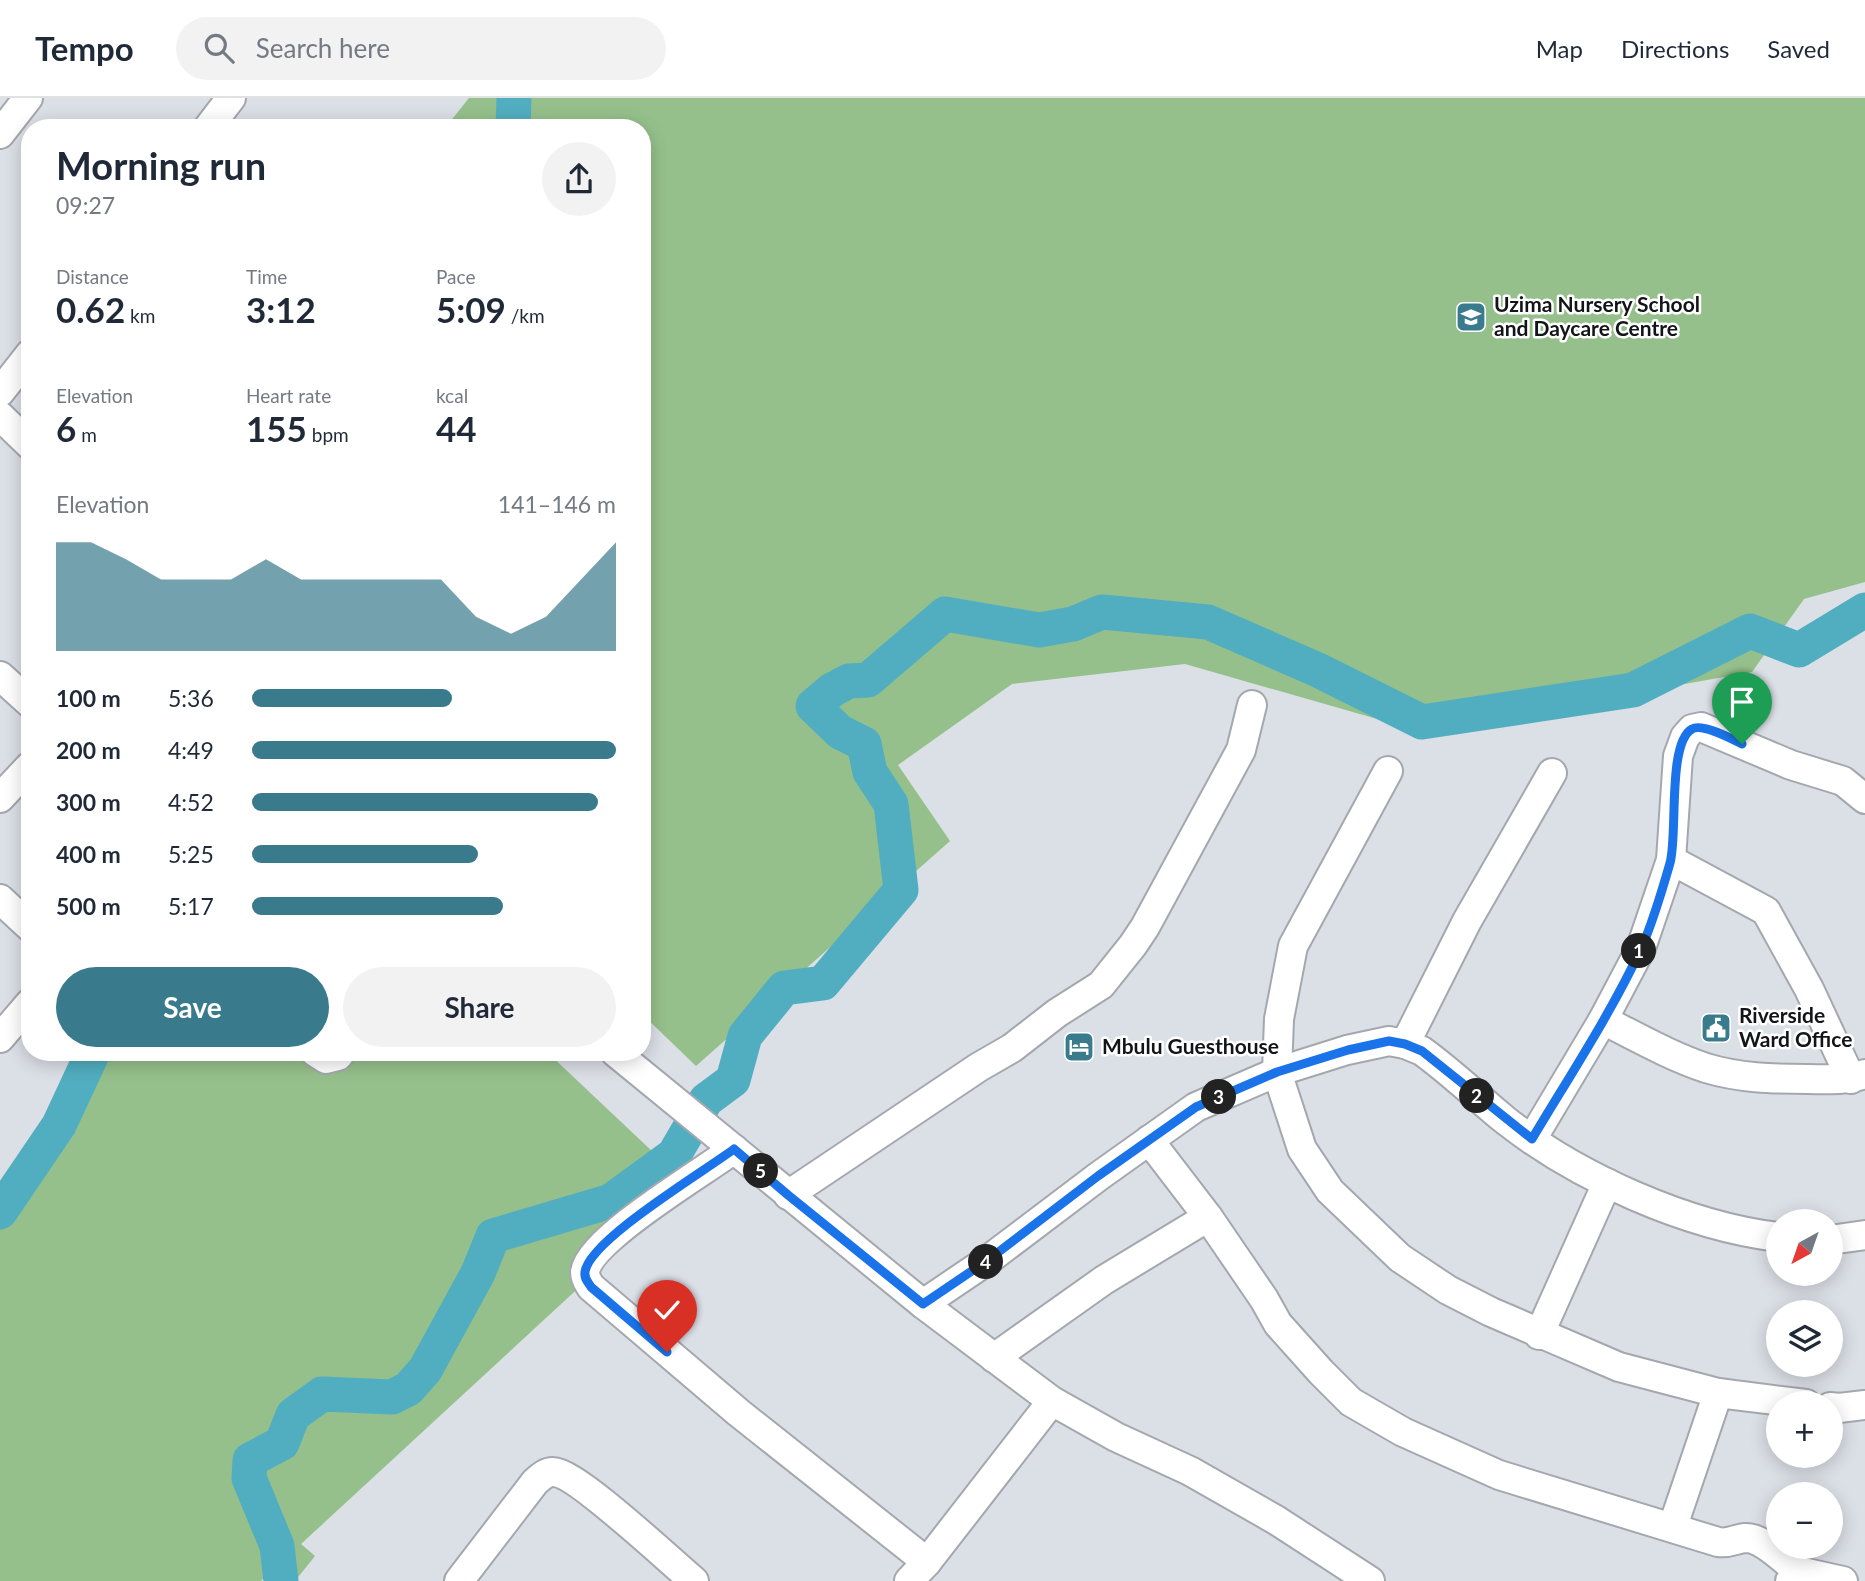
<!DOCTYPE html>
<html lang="en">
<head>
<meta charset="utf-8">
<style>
	:root { --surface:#fff; --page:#f2f2f3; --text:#1f2937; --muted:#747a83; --line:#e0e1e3; --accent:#3a7a8d }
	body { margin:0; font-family:Lato,sans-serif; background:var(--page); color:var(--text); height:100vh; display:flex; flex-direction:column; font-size:26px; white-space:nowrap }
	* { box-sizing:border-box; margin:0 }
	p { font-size:23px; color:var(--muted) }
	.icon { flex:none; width:38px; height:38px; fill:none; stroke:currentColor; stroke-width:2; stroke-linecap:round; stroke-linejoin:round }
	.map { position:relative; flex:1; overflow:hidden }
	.details { position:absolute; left:21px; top:21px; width:630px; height:942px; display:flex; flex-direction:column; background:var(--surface); border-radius:28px; box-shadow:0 4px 18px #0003 }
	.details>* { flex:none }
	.needle { width:46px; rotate:220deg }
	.controls { position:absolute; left:1766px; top:1111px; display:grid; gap:14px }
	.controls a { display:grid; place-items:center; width:77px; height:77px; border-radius:50%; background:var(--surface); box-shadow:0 4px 18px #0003; font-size:35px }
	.pin { position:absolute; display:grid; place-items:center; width:60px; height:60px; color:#fff; margin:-72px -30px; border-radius:50% 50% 50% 0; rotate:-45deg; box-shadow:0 0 7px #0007 }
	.pin .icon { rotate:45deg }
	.km { position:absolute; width:35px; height:35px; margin:-18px; border-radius:50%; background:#222; color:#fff; font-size:19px; line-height:35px; text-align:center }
	.round { display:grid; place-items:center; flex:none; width:74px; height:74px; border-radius:37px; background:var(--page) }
	.headline { display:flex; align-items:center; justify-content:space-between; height:119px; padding:0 35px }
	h1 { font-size:38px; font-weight:700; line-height:52px }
	.stats { display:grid; grid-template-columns:repeat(3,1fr); gap:10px; height:119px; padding:7px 35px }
	.stats div { display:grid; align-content:center }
	.stats b { font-size:35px; font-weight:700 }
	.stats small { font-size:19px; font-weight:400 }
	.stats p { font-size:19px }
	.chart { height:196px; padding:14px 35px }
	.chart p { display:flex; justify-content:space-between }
	.chart svg { width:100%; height:126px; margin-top:7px; fill:var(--accent); opacity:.7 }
	.action { display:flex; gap:14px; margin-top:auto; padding:14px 35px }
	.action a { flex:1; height:80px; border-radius:42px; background:var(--accent); color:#fff; font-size:28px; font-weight:700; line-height:80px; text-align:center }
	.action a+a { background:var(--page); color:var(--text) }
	ul { padding:0 35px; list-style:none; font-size:23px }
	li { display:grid; grid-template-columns:112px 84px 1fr; align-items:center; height:52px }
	li i { height:18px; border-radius:9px; background:var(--accent) }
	header { display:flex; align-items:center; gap:42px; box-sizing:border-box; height:98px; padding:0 35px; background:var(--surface); border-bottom:2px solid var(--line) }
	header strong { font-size:33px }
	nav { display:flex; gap:38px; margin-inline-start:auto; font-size:24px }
	.search { width:490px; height:63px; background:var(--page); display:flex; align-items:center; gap:18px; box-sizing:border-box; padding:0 24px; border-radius:38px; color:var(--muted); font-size:26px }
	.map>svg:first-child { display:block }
	.green { fill:#95c08b }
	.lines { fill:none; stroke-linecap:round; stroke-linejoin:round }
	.river { stroke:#51aec0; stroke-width:35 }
	.minor-casing { stroke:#a4a8ae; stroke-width:32 }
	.minor { stroke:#fff; stroke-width:28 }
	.route-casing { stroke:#fff; stroke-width:14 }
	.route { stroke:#1a73e8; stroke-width:9 }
	.labels { text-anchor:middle; stroke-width:5; stroke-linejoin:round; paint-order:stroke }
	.poi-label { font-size:21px; font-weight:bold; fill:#131417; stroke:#fff; text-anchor:start }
</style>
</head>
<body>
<header>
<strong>Tempo</strong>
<div class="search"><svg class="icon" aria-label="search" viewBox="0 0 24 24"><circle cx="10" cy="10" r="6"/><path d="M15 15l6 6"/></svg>Search here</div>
<nav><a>Map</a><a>Directions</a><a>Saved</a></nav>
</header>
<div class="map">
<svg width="1865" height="1483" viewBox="0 0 1865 1483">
	<rect width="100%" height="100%" fill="#dbdfe6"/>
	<g class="green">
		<polygon points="469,0 1865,0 1865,484 1804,501 1752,574 1419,633 1185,566 1012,586 898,667 950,743 696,968 642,916 642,30 445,30"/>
		<polygon points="92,954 547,954 689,1088 301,1446 315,1458 295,1483 277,1469 261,1483 0,1483 0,1098"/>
	</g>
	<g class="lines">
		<g class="river">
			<polyline points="513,30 514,0"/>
			<polyline points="0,1114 59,1027 93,954"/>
			<polyline points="281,1483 277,1448 249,1380 250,1362 282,1345 293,1317 322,1296 392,1299 408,1291 425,1272 478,1175 493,1138 611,1103 674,1057 706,1002 733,982 745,938 784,890 823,885 901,792 891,706 870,674 864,646 840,634 813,608 832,592 849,583 868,582 945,516 1039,532 1073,526 1102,514 1208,524 1318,572 1422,624 1633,592 1750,533 1799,552 1865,512"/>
		</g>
		<g class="minor-casing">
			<g id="minor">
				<polyline points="208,30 231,0"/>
				<polyline points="0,36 28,0"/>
				<polyline points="0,294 30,256"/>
				<polyline points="0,318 30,347"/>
				<polyline points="0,578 30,605"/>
				<polyline points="1388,673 1293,848 1279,921 1277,974 1302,1051 1330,1093 1400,1160 1448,1192 1491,1214 1619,1269 1718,1295 1806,1306"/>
				<polyline points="0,700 30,668"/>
				<polyline points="1671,762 1766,813 1809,891 1851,981"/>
				<polyline points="0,801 30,829"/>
				<path d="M1603,922C1637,939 1670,958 1706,970C1739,980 1772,981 1807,981C1827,981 1846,983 1865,976"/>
				<polyline points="0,940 30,905"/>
				<polyline points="1405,946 1467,823 1552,675"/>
				<polyline points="315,954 326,961 338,958 341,954"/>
				<polyline points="615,954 923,1206 1052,1303 1116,1339 1190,1373 1276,1422 1370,1483"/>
				<polyline points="1532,1041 1603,922 1641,850 1671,762 1678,658 1685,639 1692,631 1701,629 1791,667 1843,683 1865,701"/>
				<path d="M1149,1042L1208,1119L1264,1201L1278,1226L1321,1274L1351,1304L1403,1334L1499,1377L1718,1444C1729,1446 1735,1441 1745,1440C1763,1439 1784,1463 1798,1473"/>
				<path d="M734,1051C705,1073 589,1141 585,1174C585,1181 588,1184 591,1189L739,1315L927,1464"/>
				<polyline points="788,1097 979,969 1012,950 1057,915 1101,887 1133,847 1145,829 1241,652 1252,607"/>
				<polyline points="1830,1142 1865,1137"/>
				<path d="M923,1206L988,1162L1099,1078L1196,1009L1277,974L1347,952L1389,943L1405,946L1422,953C1451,974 1477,999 1505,1022C1577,1079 1687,1128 1778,1139"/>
				<polyline points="1539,1237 1607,1085"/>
				<polyline points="994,1260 1104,1182 1208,1119"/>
				<polyline points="1830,1309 1839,1310 1865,1307"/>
				<polyline points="1673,1428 1718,1295"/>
				<path d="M459,1483L535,1384C540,1380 545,1374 553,1374C576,1374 671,1464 694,1483"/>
				<polyline points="909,1483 927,1464 1052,1303"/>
				<polyline points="1790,1483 1798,1473 1843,1483"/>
			</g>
		</g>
		<use href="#minor" class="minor"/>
	</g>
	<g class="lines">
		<g class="route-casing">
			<path id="route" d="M667,1254L591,1189C588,1184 584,1181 585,1174C589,1142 705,1073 734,1051L788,1097L923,1206L988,1162L1098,1078L1196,1009L1277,974L1348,952L1389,943L1405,946L1422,953L1532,1041C1569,979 1610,917 1641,851C1653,824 1662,793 1670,765C1678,738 1667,645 1692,631C1702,625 1732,641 1742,646"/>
		</g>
		<use href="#route" class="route"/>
	</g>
	<defs>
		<g id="school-square" transform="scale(1.575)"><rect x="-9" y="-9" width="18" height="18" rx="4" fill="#3a7a8d" stroke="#fff"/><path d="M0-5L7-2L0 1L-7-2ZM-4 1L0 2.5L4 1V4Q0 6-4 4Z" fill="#fff"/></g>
		<g id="civic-square" transform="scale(1.575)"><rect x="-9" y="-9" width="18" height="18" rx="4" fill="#3a7a8d" stroke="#fff"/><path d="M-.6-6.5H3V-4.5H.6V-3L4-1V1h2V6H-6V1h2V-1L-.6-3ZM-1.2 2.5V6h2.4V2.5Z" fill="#fff"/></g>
		<g id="hotel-square" transform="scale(1.575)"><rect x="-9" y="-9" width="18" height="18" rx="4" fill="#3a7a8d" stroke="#fff"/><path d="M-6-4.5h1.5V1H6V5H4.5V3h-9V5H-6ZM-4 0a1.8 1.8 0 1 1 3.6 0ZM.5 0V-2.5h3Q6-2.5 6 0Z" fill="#fff"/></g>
	</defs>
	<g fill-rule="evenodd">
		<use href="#school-square" x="1471" y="219"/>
		<use href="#civic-square" x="1716" y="930"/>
		<use href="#hotel-square" x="1079" y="949"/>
	</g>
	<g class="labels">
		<g class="poi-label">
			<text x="1494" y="214">Uzima Nursery School<tspan x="1494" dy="24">and Daycare Centre</tspan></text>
			<text x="1739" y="925">Riverside<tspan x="1739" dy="24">Ward Office</tspan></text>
			<text x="1102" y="956">Mbulu Guesthouse</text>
		</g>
	</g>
</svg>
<div class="controls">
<a><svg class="needle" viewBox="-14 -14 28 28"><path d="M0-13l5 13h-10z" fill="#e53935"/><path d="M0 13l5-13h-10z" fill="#747a83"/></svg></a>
<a><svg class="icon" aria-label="layers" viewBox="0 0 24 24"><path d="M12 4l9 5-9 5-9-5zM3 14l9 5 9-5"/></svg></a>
<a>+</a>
<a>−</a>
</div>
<div class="pin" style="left:1742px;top:646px;background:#1e9e55"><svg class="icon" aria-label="arrive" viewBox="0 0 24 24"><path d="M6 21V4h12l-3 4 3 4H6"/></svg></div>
<div class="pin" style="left:667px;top:1254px;background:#d93025"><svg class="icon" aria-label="check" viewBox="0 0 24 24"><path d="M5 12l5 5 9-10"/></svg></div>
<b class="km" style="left:1639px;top:853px">1</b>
<b class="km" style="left:1477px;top:998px">2</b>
<b class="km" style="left:1219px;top:999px">3</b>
<b class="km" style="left:986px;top:1164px">4</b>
<b class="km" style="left:761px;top:1073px">5</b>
<section class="details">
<div class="headline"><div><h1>Morning run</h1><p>09:27</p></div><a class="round"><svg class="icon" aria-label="share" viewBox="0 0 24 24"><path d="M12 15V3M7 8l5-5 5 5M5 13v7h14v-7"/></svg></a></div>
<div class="stats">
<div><p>Distance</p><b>0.62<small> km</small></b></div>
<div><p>Time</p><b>3:12</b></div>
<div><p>Pace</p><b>5:09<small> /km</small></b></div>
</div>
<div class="stats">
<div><p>Elevation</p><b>6<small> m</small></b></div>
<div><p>Heart rate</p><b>155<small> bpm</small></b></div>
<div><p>kcal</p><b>44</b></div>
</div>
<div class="chart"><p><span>Elevation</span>141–146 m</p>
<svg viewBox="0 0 160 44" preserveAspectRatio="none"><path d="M0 44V6L10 6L20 12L30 19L40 19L50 19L60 12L70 19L80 19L90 19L100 19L110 19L120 32L130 38L140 32L150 19L160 6V44z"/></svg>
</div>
<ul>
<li><b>100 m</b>5:36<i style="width:55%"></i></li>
<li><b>200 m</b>4:49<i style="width:100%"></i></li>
<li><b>300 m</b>4:52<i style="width:95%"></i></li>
<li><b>400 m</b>5:25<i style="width:62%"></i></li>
<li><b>500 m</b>5:17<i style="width:69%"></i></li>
</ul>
<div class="action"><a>Save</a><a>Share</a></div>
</section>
</div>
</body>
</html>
